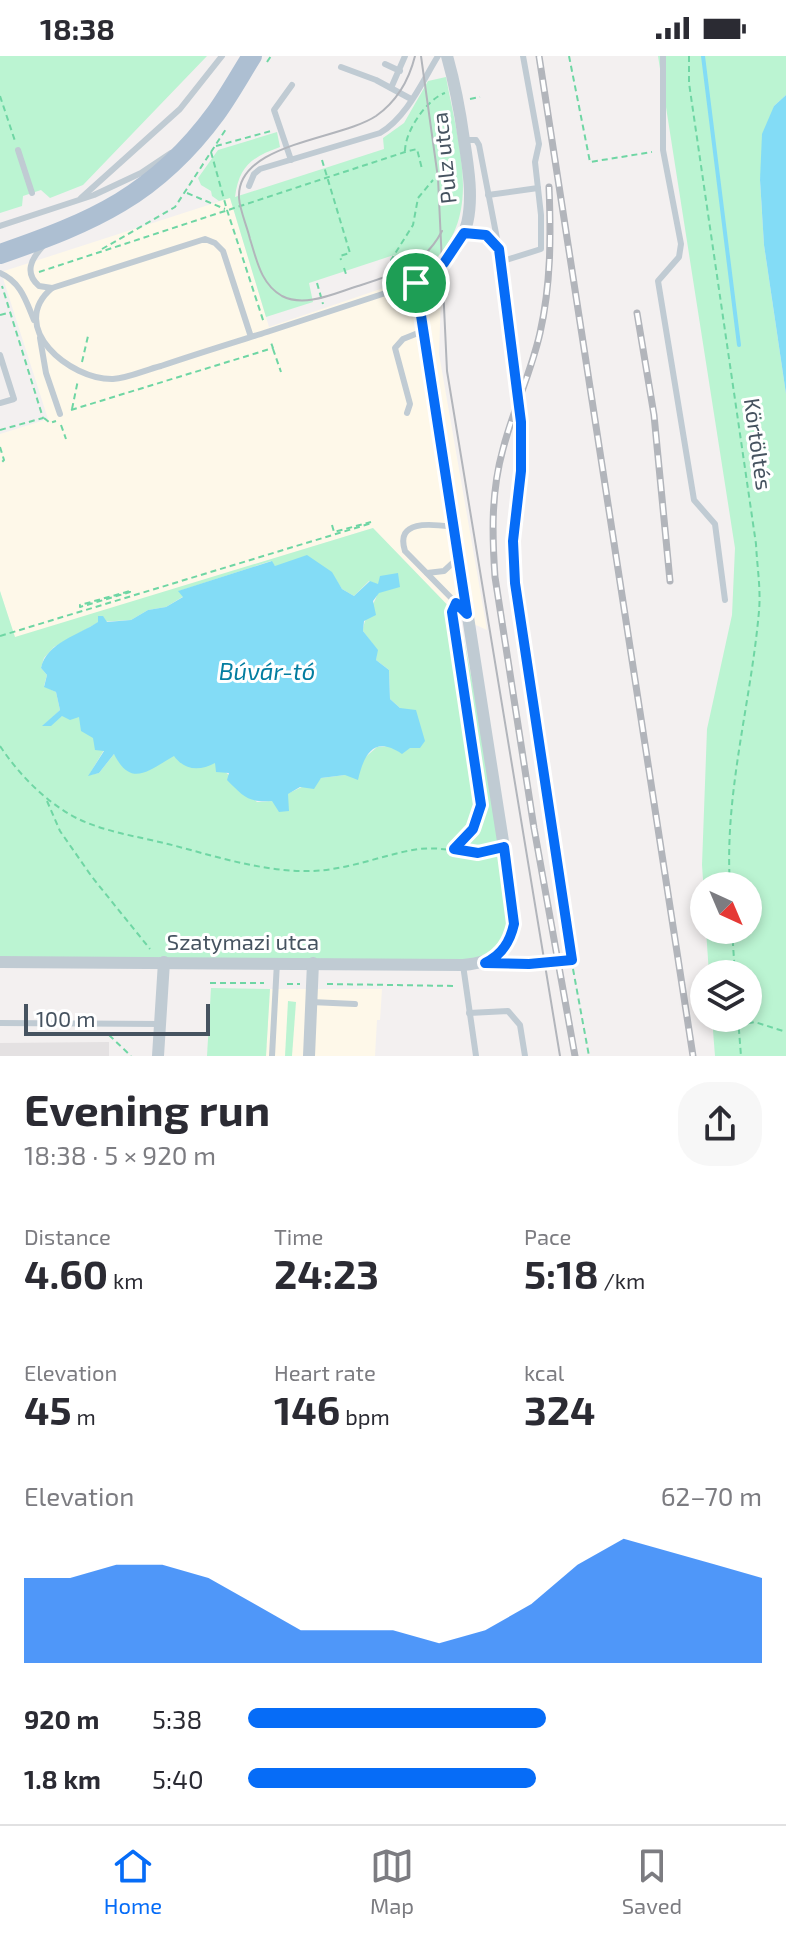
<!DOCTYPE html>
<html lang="en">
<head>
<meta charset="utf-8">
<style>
	:root { --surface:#fff; --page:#f7f7f7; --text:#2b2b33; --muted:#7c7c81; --line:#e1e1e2; --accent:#066cf7 }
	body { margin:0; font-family:"Exo 2",sans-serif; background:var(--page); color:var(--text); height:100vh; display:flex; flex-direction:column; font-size:30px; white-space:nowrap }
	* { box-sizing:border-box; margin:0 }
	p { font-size:26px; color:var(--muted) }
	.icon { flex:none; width:44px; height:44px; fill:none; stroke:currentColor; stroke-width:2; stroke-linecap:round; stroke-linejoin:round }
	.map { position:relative; height:1000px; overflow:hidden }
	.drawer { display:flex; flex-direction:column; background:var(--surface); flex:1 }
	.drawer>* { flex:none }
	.needle { width:52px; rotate:136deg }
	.controls { position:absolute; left:690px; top:816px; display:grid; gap:16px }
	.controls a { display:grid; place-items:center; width:72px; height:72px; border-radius:50%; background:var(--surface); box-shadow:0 4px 12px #0003; font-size:40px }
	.scale { position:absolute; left:24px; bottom:20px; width:186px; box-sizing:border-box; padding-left:8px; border:4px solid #465360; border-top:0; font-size:22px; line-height:28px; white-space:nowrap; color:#465360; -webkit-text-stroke:6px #fff; paint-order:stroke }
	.pin { position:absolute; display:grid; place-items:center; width:68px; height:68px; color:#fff; margin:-34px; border:4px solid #fff; border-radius:50%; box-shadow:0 2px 8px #0007 }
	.round { display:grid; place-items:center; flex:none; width:84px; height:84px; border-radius:32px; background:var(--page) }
	.summary { display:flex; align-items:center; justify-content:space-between; height:136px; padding:0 24px }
	h1 { font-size:44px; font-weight:700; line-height:60px }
	.figures { display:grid; grid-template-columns:repeat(3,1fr); gap:12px; height:136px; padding:8px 24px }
	.figures div { display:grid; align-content:center }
	.figures b { font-size:40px; font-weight:700 }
	.figures small { font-size:22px; font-weight:400 }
	.figures p { font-size:22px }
	.chart { height:224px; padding:16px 24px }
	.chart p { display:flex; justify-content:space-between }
	.chart svg { width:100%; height:144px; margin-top:8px; fill:var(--accent); opacity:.7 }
	ul { padding:0 24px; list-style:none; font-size:26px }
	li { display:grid; grid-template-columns:128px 96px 1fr; align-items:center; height:60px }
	li i { height:20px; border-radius:10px; background:var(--accent) }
	.status { display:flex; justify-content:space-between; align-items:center; height:56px; padding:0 40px; background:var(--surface); direction:ltr }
	.status svg { height:22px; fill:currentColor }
	.tab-bar { display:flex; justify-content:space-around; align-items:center; height:112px; border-top:2px solid var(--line); background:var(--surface); font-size:22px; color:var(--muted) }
	.tab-bar a { display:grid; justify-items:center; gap:4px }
	.tab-bar .selected { color:var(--accent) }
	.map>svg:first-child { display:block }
	.commercial { fill:#fef8e9 }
	.education { fill:#e4e1e2 }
	.green { fill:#bbf4d2; fill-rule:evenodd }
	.water { fill:#83dcf6 }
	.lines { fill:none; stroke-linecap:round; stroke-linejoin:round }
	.stream { stroke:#83dcf6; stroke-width:4 }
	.path { stroke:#6fd6a4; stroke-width:2; stroke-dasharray:6 4; stroke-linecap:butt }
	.lane { stroke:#c0cbd3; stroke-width:6 }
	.street { stroke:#c0cbd3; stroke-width:12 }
	.primary { stroke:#adbfd2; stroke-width:20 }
	.tram { stroke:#b2b5bb; stroke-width:2 }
	.rail-casing { stroke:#b2b5bb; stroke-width:7 }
	.rail { stroke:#fff; stroke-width:4; stroke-dasharray:12; stroke-linecap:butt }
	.route-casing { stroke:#fff; stroke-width:16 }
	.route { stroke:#066cf7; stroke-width:10 }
	.labels { text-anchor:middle; stroke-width:6; stroke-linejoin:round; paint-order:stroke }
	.street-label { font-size:22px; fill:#465360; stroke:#fff }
	.water-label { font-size:24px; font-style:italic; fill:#037da0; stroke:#fff }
</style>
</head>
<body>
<div class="status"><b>18:38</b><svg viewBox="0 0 49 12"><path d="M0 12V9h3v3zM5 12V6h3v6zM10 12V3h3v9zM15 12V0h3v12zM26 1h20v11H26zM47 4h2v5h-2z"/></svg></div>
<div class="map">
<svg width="786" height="1000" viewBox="0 0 786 1000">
	<rect width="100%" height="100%" fill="#f3f0f0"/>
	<g class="commercial">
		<polygon points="230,142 269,271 404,225 430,211 440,200 442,210 439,298 487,574 460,562 373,472 15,582 0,535 0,378 48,363 1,216"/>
		<polygon points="270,933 382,933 380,964 377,964 375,1000 266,1000"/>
	</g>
	<polygon class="education" points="109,986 109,1000 0,1000 0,987"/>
	<g class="green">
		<polygon points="0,0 207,0 83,129 50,142 41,134 23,140 22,150 0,157"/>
		<polygon points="658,0 786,0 786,39 774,50 760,124 764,189 786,338 786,1000 715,1000 712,962 748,962 748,918 709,918 706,874 748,874 748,830 704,830 704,838 702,809 707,673 732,559 735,492"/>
		<path d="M446,21C460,98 491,181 404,225L394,199L309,227L313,246L266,261L230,142L219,145L212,140L211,135L201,129L198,122L218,94L277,76L280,91C252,101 239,110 235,141L384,93L383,82L404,67L428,25Z"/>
		<path d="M373,472L460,562L504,791L514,868L494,903L0,906V535L15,581ZM271,505L275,510L331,516L342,533L354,540L369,525L379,529C379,544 364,558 363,575L377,594L376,604L389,614L390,643L400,652L391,690L377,691L345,719L321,722L272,745L257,746L216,707L174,699L147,715L114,698L99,717L89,719L104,694L79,661L62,660L43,670L60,654L56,636L44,630L47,619L41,612L44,602L54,591L99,566L131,564L148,554L166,551L184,540L179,535Z"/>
		<polygon points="211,932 270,933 266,1000 207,1000"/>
		<polygon points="288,945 296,946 292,1000 285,1000"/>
	</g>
	<g class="water">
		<polygon points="786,39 786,338 764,189 760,124 762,78 774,50"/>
		<path d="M307,499L332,516L342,533L354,540L370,525L378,528L380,520L398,517L400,531L379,537L373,545L376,559L364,565L363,575L378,594L376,604L389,614L390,643L400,652L416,654L425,685L420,692H410L402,698C374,679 364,698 358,724L345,719L321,722L314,733L300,731L288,738L289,755L279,756L272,745C248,747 243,740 227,724L229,717L216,716L215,707C200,715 185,715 174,700C148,715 131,732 114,698L99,717L88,720L104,695L95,694L93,682L81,675L79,661L70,664L62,660L51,670H42L60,654L56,636L44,631L47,619L41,612C47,586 79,579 98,566V560H103L107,566L131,564L148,554L166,551L183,541L178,535L272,505L275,510Z"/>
	</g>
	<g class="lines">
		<polyline class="stream" points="703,0 739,289"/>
		<g class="path">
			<polyline points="569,0 590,106 652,96"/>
			<path d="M689,0V27L756,488C757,510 761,533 759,555C751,647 724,738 730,830"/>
			<polyline points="267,6 271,0"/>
			<polyline points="0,40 15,85"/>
			<polyline points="470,43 480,41"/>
			<polyline points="216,90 271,75"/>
			<path d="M405,95C405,75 427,43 445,37"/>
			<polyline points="211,96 227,154 264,267"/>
			<polyline points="322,104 350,197 340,200 341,204"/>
			<polyline points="187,137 225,153"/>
			<polyline points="102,193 175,151 226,73"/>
			<polyline points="344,212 346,218"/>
			<polyline points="39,216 405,96 417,93 422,113"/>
			<polyline points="398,224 391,204 413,169 418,142 433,124"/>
			<polyline points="317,227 323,248"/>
			<polyline points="0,259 8,257"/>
			<polyline points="273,293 281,316"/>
			<polyline points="82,306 88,280"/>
			<polyline points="72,353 78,324"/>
			<polyline points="71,354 273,292 270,284"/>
			<polyline points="44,362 50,367 56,365"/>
			<polyline points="61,369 66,383"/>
			<polyline points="0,374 43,362 2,230"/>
			<polyline points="0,391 4,404 0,408"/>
			<polyline points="332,469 334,476 371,466"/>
			<polygon points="130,535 130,536 80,551 80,549"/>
			<polyline points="453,558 481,749 473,773 454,792"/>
			<polyline points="0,580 372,467"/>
			<path d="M0,690C18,717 41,741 69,758C98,775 136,780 168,788C215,800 262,816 311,815C348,814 382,799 418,793C443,790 467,799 491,794"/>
			<polyline points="47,745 60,775 92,821 150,893"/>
			<polyline points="732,874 735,918"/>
			<polyline points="573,913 589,1000"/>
			<polyline points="210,927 264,927"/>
			<polyline points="287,928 300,928"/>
			<polyline points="327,928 456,930"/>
			<polyline points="738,962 741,1000"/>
			<polyline points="738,969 755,966 786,976"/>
			<polyline points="109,979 131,1000"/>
		</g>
		<g class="lane">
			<polyline points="663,0 663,94 681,188 679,201 658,225 694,444 715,468 725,544"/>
			<polyline points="385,8 400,15"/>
			<polyline points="341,11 376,24 411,43"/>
			<polyline points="391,32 405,0"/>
			<polyline points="465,84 476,84 479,89 499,193 521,366 521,415 513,485 515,527 572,904 529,908 488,907"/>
			<polyline points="18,94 32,137"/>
			<polyline points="291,104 274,54 292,29"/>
			<path d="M249,130L254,118L260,113L380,77C407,61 422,26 438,0"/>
			<polyline points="488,139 538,132"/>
			<polyline points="81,142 180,53 222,0"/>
			<polyline points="0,170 94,139 141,117 171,97"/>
			<polyline points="464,177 486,179 496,189"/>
			<path d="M43,190C31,203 24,217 39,230L52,232"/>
			<polyline points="500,206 541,193 541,159 535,106 539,88 523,0"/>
			<path d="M0,217C21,226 26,245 34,264"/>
			<path d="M251,281L223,195L215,187L205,183L52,232C6,271 70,324 113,323C129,322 145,314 161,310C196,298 232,287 267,276L416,227"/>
			<polyline points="40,282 46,317 60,358"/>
			<polyline points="0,299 14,343 0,347"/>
			<polyline points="407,357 410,348 395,292 403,283 423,275"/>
			<path d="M455,471C437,469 394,461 405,495L464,555"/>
			<polyline points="427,517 444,515 458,502"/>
			<polyline points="463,909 476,1000"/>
			<polyline points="311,946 355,948"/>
			<polyline points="469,957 508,955 520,969 525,1000"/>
			<polyline points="0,967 160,968"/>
			<polyline points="272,1000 277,906"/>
		</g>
		<g class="street">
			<path d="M0,906L463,909C498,906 513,893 514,856L416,227C479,193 474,146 464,84C460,55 455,28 447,0"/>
			<polyline points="158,1000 164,906"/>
			<polyline points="309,1000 313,907"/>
		</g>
		<path class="primary" d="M0,198C93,166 156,139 216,57C229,39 240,19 252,0"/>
		<g class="tram">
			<path d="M415,0C409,24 396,46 376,60C340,84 236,87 239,142C240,155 247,170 250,183C257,205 261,228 282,240C305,252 335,237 358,230C393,219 424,210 442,175"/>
			<polyline points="421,0 438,122 447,315 560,1000"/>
		</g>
		<g class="rail-casing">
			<g id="rail">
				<polyline points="539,0 693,1000"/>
				<path d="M549,131C551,180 551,228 540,277C531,317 513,354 503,393C491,436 492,478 495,521L534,772L575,1000"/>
				<polyline points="637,257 654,359 670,525"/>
			</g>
		</g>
		<use href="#rail" class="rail"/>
	</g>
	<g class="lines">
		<g class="route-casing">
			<path id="route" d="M464,177L486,179L499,193L521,366V415L513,485L515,527L572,904L529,908L485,907C502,899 510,886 514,868L504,791L478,797L454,793L473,773L481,749L452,556L456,547L467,558L416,227L444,207Z"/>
		</g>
		<use href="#route" class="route"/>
	</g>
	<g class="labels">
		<g class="street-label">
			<text transform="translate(444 102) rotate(-96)" y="8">Pulz utca</text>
			<text transform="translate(758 388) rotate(82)" y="8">Körtöltés</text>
			<text x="243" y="894">Szatymazi utca</text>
		</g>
		<g class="water-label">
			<text x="267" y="624">Búvár-tó</text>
		</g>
	</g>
</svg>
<div class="controls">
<a><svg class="needle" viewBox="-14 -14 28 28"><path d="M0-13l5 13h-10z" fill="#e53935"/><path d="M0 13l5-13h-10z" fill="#7c7c81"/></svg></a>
<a><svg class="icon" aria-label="layers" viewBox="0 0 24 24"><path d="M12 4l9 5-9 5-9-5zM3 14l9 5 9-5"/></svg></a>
</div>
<div class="scale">100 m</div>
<div class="pin" style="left:416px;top:227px;background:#1e9e55"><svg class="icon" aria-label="arrive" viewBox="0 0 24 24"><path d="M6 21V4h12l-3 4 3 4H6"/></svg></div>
</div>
<section class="drawer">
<div class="summary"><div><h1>Evening run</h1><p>18:38 · 5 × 920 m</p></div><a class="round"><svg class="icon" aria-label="share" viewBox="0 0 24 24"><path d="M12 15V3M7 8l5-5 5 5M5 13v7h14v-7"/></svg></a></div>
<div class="figures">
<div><p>Distance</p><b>4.60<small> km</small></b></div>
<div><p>Time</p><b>24:23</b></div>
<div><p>Pace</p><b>5:18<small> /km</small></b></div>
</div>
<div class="figures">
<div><p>Elevation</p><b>45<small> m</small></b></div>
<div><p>Heart rate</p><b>146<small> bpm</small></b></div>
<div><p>kcal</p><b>324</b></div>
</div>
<div class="chart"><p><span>Elevation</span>62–70 m</p>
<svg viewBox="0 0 160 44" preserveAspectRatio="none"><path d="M0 44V18L10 18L20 14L30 14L40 18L50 26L60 34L70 34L80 34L90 38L100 34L110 26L120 14L130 6L140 10L150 14L160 18V44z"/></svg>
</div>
<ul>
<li><b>920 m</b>5:38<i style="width:58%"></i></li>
<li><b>1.8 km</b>5:40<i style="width:56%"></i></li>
</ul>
</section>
<nav class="tab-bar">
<a class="selected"><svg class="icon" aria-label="home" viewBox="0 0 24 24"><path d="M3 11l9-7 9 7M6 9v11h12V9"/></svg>Home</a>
<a><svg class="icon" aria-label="map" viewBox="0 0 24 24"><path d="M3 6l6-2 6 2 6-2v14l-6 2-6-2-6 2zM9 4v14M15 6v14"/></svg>Map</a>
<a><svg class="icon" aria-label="saved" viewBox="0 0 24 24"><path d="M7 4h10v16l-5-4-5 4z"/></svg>Saved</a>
</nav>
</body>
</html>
